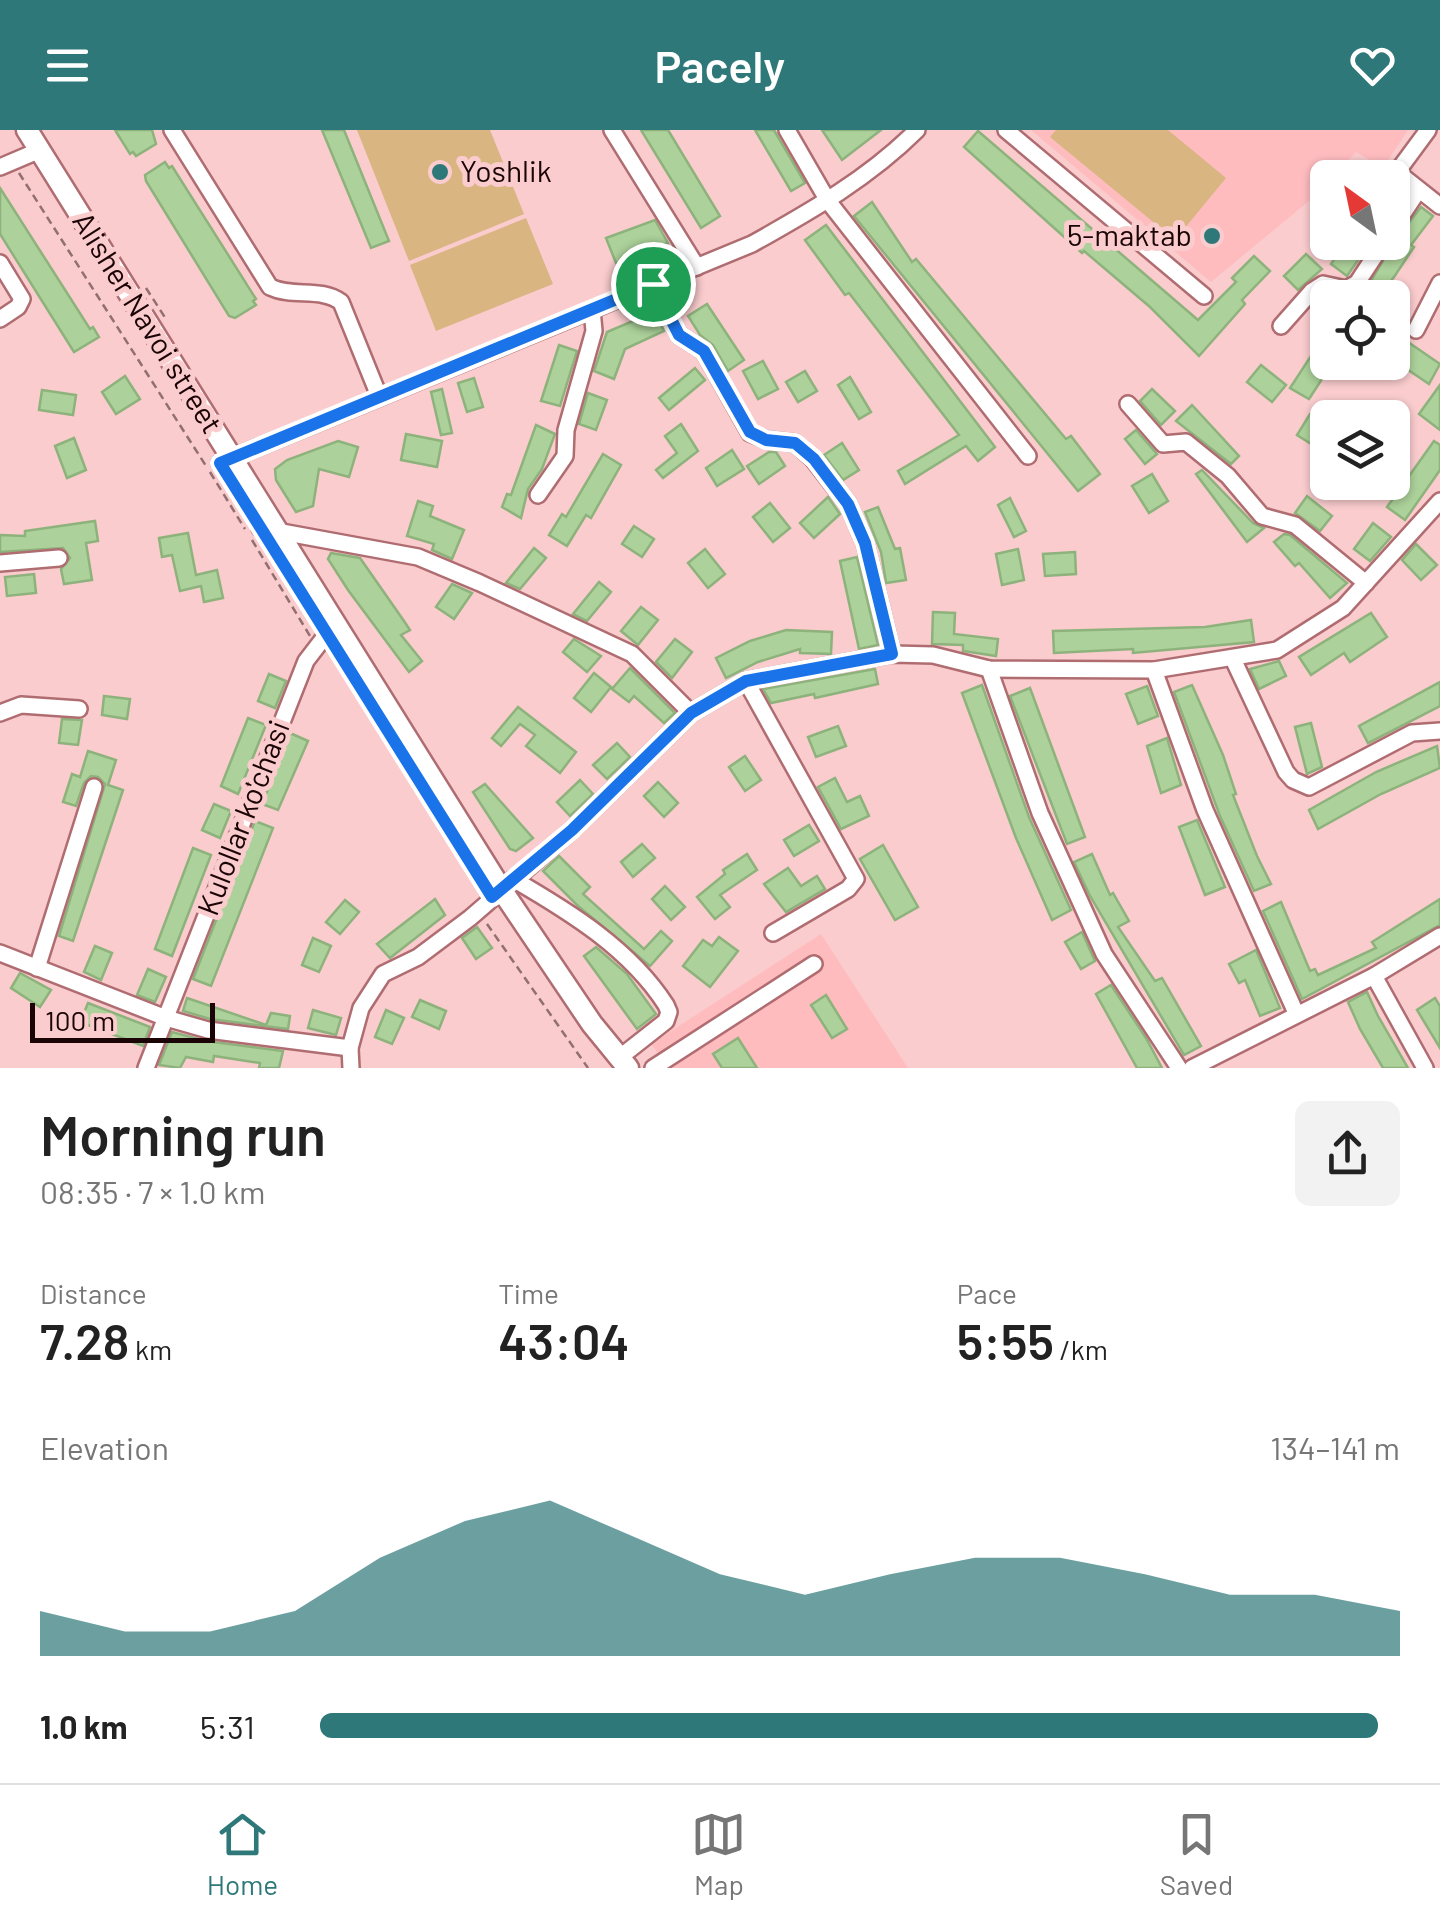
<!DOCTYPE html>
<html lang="en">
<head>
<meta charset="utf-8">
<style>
	:root { --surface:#fff; --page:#f2f2f2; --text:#222; --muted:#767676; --line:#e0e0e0; --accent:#2f7879 }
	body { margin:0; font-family:Barlow,sans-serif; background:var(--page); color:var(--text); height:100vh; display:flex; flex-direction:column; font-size:38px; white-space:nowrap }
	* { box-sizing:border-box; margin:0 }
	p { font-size:32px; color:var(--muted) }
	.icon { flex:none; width:55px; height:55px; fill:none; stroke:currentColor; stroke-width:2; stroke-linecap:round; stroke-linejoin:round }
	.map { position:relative; height:938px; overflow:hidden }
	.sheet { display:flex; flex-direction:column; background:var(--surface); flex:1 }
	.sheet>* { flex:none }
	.needle { width:65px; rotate:327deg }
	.buttons { position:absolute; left:1310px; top:30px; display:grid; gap:20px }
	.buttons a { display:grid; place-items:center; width:100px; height:100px; border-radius:15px; background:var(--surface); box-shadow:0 2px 8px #0004; font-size:50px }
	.scale { position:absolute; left:30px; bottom:25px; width:185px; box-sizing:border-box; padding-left:10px; border:5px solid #1a0406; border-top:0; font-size:28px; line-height:35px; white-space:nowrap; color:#1a0406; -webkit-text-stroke:8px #faccce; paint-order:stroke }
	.pin { position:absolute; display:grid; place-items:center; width:85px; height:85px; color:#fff; margin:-42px; border:5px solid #fff; border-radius:50%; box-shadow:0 2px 10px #0007 }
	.round { display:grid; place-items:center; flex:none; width:105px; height:105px; border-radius:15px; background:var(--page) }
	.summary { display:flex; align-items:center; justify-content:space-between; height:170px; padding:0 40px }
	h1 { font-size:55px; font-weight:600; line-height:75px }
	.figures { display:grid; grid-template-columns:repeat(3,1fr); gap:15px; height:170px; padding:10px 40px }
	.figures div { display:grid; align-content:center }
	.figures b { font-size:50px; font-weight:600 }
	.figures small { font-size:28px; font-weight:400 }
	.figures p { font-size:28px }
	.chart { height:280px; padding:20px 40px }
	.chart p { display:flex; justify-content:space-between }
	.chart svg { width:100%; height:180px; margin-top:10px; fill:var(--accent); opacity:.7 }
	ul { padding:0 40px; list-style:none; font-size:32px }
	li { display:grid; grid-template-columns:160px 120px 1fr; align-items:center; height:75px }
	li i { height:25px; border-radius:12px; background:var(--accent) }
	header { display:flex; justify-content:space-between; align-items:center; height:130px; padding:0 40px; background:var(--accent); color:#fff; font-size:45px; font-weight:600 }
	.tabs { display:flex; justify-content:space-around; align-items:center; height:140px; border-top:2px solid var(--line); background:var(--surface); font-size:28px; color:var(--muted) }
	.tabs a { display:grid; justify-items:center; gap:5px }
	.tabs .active { color:var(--accent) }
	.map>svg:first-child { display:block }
	.built { fill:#febcbf }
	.green { fill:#d9b582 }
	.building { fill:#acd19a; stroke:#8db27c; stroke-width:2.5 }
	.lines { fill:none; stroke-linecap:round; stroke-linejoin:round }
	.minor-casing { stroke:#b06d71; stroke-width:20 }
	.major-casing { stroke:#b06d71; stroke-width:25 }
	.path { stroke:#926f71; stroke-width:2.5; stroke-dasharray:8 5; stroke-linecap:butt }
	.minor { stroke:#fff; stroke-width:15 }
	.major { stroke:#fff; stroke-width:20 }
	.route-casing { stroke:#fff; stroke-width:20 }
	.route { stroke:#1a73e8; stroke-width:12 }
	.poi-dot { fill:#2f7879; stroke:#faccce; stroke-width:4 }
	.labels { text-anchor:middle; stroke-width:10; stroke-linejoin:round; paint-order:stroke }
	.poi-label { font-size:30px; fill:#1a0406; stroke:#faccce; text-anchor:start }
	.street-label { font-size:30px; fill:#1a0406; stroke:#faccce }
</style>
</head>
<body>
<header><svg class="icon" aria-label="menu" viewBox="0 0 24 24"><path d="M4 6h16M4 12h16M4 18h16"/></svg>Pacely<svg class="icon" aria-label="heart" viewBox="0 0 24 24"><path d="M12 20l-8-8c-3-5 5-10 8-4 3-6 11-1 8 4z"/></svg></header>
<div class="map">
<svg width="1440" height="938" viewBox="0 0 1440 938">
	<rect width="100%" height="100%" fill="#faccce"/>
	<g class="built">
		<polygon points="1031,0 1408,0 1383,38 1356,22 1333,47 1328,48 1321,61 1211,152"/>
		<polygon points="821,804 908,938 669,938 651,914"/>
	</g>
	<g class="green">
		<polygon points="357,0 490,0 524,84 409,131"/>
		<polygon points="1056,0 1168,0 1226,48 1175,110 1050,7"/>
		<polygon points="526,88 553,154 436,201 410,135"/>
	</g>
	<g class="building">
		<polygon points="115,0 152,0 156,14 136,26 133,22 130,24"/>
		<polygon points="322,0 344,0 389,111 371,118"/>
		<polygon points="641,0 668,0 720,86 701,98"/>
		<polygon points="755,0 774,0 805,53 791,61"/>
		<polygon points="822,0 881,0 842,30"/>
		<polygon points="978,1 1198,190 1236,152 1232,148 1254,126 1270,141 1242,170 1245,174 1199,226 1150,177 1084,121 1082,123 964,17"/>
		<polygon points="165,32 169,38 172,36 256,169 253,171 256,175 235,188 229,186 146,51 145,45"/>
		<polygon points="0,58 90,199 93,197 99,207 74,222 0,104"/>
		<polygon points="872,72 912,132 916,129 1066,309 1071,306 1100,344 1078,361 854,86"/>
		<polygon points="1421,77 1433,86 1411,115 1414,117 1396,144 1379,168 1354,168 1366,159 1395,111"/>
		<polygon points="655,90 668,113 616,133 606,108"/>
		<polygon points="826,95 995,317 978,331 966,316 905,354 898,341 959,305 849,163 845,165 805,110"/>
		<polygon points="1346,112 1355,112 1365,120 1347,146 1331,134"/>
		<polygon points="1306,124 1322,139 1298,160 1284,146"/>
		<polygon points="707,174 744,230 728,241 713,215 700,205 688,186"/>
		<polygon points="654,182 664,201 625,219 614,249 594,241 607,202"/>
		<polygon points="1328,200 1328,232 1333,232 1309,269 1290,258"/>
		<polygon points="1392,201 1440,234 1429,254 1392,229"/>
		<polygon points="559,215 577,221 560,276 541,271"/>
		<polygon points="763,231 778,259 758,269 743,241"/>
		<polygon points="1261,235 1286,255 1272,272 1247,252"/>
		<polygon points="695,238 705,250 669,280 659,268"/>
		<polygon points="805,241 817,261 798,272 786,252"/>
		<polygon points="125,246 140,269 116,284 102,262"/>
		<polygon points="850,247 871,282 859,289 838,255"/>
		<polygon points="474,248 483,277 467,282 458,253"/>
		<polygon points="1440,255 1440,300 1419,284"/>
		<polygon points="442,259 452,303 441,305 431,262"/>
		<polygon points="1152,259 1175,281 1161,295 1140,271"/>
		<polygon points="42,260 76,265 73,285 39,280"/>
		<polygon points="588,263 607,270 596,300 579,294"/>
		<polygon points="1192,275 1239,326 1231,334 1176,291"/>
		<polygon points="1310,284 1328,295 1316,317 1297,305"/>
		<polygon points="681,294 698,321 663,348 656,340 677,323 665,306"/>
		<polygon points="536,295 555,304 542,339 528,359 521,388 502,377 507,364 511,365"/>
		<polygon points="1136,300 1157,324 1145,334 1125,309"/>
		<polygon points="406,304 442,311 437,337 401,330"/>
		<polygon points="74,308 86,340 67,348 55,316"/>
		<polygon points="338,311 358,317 349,347 319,339 313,376 296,382 276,350 275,339 287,330"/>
		<polygon points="1434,311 1440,315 1440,340 1405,390 1387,377"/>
		<polygon points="842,313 859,340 843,350 824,325"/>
		<polygon points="732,320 744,339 717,356 706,338"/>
		<polygon points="769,322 776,322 785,336 759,354 747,336"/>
		<polygon points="603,324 621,335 591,388 586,385 567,416 549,405 562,384 566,387"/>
		<polygon points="1202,340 1253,393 1264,398 1247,412 1196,344"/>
		<polygon points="1152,344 1168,371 1149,383 1132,356"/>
		<polygon points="1307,366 1332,386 1320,401 1295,383"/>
		<polygon points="828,367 840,384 814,408 800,393"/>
		<polygon points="1010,368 1026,401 1014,407 998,375"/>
		<polygon points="418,371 433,376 430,386 464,400 452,429 432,420 434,414 407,406"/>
		<polygon points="770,373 790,398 773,412 753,387"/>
		<polygon points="878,377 895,419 900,418 906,450 886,453 881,422 865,382"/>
		<polygon points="95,391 98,411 86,413 92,450 64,454 61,439 70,428 63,418 0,422 0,405 25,406 25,401"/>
		<polygon points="1373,393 1391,407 1370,431 1354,419"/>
		<polygon points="634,396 654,409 642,427 622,414"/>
		<polygon points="188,403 196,445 217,440 223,468 204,472 201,456 180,461 172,425 162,427 159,408"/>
		<polygon points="1284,404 1290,405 1347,453 1330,468 1299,433 1295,436 1274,412"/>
		<polygon points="1416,414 1437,435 1421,450 1402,430"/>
		<polygon points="534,418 546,428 520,459 506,453"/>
		<polygon points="705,419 725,444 708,458 688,433"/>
		<polygon points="1018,419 1024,450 1002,455 996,424"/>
		<polygon points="1075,422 1076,444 1045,446 1043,424"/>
		<polygon points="331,423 360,428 404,491 410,500 401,505 422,531 409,542 348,460 328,429"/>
		<polygon points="857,427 878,515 859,519 840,431"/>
		<polygon points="34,444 36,463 7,466 5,447"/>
		<polygon points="599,452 611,462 587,491 573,484"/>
		<polygon points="452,454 472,463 454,489 436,477"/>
		<polygon points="641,477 658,490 638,515 621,501"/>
		<polygon points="933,482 955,483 954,504 998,509 996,526 963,521 963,515 932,514"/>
		<polygon points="1371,483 1387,507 1350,532 1344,523 1311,545 1299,527"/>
		<polygon points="1251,490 1254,512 1133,523 1133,519 1054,523 1053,501 1205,497"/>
		<polygon points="786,500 832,502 831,524 800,523 800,519 758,532 726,548 716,528 750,511"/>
		<polygon points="574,509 601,526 587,542 563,522"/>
		<polygon points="675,509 692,522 672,548 656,532"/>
		<polygon points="1279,531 1286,546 1259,559 1250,539"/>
		<polygon points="630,538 675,583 664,593 634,566 629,572 612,559"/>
		<polygon points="875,539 878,554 815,568 814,564 771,573 763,559"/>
		<polygon points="594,543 611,557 591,582 574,568"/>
		<polygon points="269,544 286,551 275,578 258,571"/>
		<polygon points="1440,552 1440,576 1368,613 1359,596"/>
		<polygon points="982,555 1029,687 1071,780 1052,790 1016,708 962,563"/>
		<polygon points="1192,555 1223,625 1236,664 1233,665 1257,726 1271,754 1254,761 1220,686 1174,562"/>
		<polygon points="1147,556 1158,586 1138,594 1126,564"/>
		<polygon points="1030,558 1085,707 1067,714 1010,566"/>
		<polygon points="104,566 130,569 127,589 102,585"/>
		<polygon points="518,577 576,622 560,643 526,616 535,605 520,594 501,616 492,608"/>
		<polygon points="248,588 266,595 238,664 221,656"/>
		<polygon points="62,589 82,590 78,615 59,613"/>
		<polygon points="1311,593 1322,637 1307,644 1295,597"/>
		<polygon points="838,596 846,616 816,627 808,607"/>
		<polygon points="290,603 308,611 278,680 262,674"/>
		<polygon points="1167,608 1181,655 1161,663 1147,616"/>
		<polygon points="617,613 630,627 607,649 593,635"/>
		<polygon points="1437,616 1440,638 1381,664 1318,699 1309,680 1376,642"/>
		<polygon points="88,621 116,630 108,655 123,660 73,811 59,806 105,654 98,647 91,646 84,653 76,676 63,672 72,644 80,647"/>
		<polygon points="745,626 761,650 745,661 729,637"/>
		<polygon points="835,648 847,672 860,666 869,686 841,699 818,657"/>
		<polygon points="580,650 593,664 570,686 557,672"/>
		<polygon points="658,652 678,673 664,687 644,666"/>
		<polygon points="485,654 533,708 516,721 510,719 473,662"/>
		<polygon points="214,674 231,681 220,708 202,700"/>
		<polygon points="1197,690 1225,757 1205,765 1179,697"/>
		<polygon points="255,691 273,698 211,856 193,849"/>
		<polygon points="809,695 819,711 794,726 784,710"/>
		<polygon points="642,714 655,728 633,747 621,732"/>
		<polygon points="883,715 918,777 895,790 860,729"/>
		<polygon points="193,718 211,725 172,826 155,819"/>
		<polygon points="747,724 757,740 720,765 730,777 715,789 697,767 725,744 723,740"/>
		<polygon points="1092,724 1110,765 1113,763 1129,791 1118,797 1155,851 1162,848 1201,916 1184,925 1090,766 1074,732"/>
		<polygon points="559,726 590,757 583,764 644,819 661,801 672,811 650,836 578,776 543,741"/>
		<polygon points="788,738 801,756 817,746 825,759 786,782 764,754"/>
		<polygon points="665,756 685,777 671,790 652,769"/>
		<polygon points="435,769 445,785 390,828 377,814"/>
		<polygon points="1440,769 1440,795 1302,869 1263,781 1281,772 1310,841 1315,839 1318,845 1376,818 1372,812"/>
		<polygon points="345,770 359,782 340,804 326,792"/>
		<polygon points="477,797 492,818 476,829 462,808"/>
		<polygon points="1082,802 1095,831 1081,839 1065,812"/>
		<polygon points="719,807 738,821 710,857 683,836 703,810 712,816"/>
		<polygon points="313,808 331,816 319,842 302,835"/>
		<polygon points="95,816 112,823 101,850 84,842"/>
		<polygon points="596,817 627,844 656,884 637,899 584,826"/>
		<polygon points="1256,820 1280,878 1260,886 1245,850 1239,853 1229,834"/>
		<polygon points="148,839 166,847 155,872 137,865"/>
		<polygon points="20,843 51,860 40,877 11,858"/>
		<polygon points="1111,855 1146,908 1162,938 1137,938 1096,864"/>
		<polygon points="1367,862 1378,886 1408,938 1383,938 1360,899 1348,872"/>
		<polygon points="826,865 847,899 832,908 811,875"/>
		<polygon points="187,868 266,895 271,883 290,886 288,899 210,889 183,881"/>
		<polygon points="1435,868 1440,876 1440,918 1417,880"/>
		<polygon points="420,870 446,881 439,899 412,887"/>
		<polygon points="88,873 150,897 143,916 80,892"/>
		<polygon points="313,880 341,888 336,905 308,898"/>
		<polygon points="386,880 404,888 392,914 375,907"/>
		<polygon points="172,902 206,911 283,921 279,938 259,938 260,933 214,926 213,932 186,927 180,938 159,935"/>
		<polygon points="738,908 757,938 722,938 713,924"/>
	</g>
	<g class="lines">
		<g class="minor-casing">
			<g id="minor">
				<path d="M172,0L270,157C293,168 321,157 341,172L379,266"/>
				<polyline points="612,0 697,137"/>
				<polyline points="787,0 828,71 1028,326"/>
				<polyline points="1006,0 1204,166"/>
				<polyline points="1428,0 1397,42 1440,76"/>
				<polyline points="0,37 40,20"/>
				<polyline points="1392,100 1418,61"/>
				<polyline points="0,133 22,169 18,177 0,189"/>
				<polyline points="653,154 679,205 704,221 750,303 767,310 795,313 813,329 848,374 865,413 892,524"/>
				<polyline points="1281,196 1312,161 1323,154 1346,159 1357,153 1384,112"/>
				<polyline points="1416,200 1440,153"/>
				<polyline points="1128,274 1163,314 1186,312 1228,346 1262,386 1295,395 1366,453"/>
				<path d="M220,333L752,114C811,81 869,48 917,0"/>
				<polyline points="538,365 565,326 566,300 594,201 592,180"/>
				<polyline points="260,398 418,427 480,453 632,524 691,583"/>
				<polyline points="0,433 59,428"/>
				<polyline points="1233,529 1286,642 1293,650 1309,657 1412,603 1440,601"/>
				<polyline points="989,539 1040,683 1104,824 1179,938"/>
				<polyline points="1154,540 1205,680 1296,883"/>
				<polyline points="746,551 856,749 848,759 773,803"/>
				<polyline points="0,583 21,575 79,579"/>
				<path d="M513,749C570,782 630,819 666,875L669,882L666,891L619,928"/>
				<polyline points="0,823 166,888 208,900 350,918"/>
				<polyline points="37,838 94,657"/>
				<polyline points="1374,846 1425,938"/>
				<polyline points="146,938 306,531 326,505 338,498"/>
				<polyline points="351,938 350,918 361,878 383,844 418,827 470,788 573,699 691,583 746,551 892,524 933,525 989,539 1154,540 1277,520 1343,478 1440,371"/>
				<polyline points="653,938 814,834"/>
				<polyline points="1192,938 1374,846 1440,806"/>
			</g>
		</g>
		<g class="major-casing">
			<polyline id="major" points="27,0 501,759 592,894 628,938"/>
		</g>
		<g class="path">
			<polyline points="19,43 206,336"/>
			<polyline points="146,158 166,189"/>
			<polyline points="210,342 245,399"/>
			<polyline points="252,410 310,506"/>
			<polyline points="487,794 588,938"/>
		</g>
		<use href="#minor" class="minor"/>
		<use href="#major" class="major"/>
	</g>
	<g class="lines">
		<g class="route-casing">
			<polygon id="route" points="653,154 679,205 704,221 750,302 766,310 795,313 814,329 848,374 865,413 892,524 746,551 691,583 572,700 492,767 220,333"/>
		</g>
		<use href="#route" class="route"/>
	</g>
	<g class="poi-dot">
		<circle cx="440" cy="42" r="10"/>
		<circle cx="1212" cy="106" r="10"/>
	</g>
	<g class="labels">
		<g class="poi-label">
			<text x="460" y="52">Yoshlik</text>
			<text x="1192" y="116" text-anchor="end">5-maktab</text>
		</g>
		<g class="street-label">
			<text transform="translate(147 193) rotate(58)" y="10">Alisher Navoi street</text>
			<text transform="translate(244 688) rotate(-69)" y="10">Kulollar ko'chasi</text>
		</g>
	</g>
</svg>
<div class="buttons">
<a><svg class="needle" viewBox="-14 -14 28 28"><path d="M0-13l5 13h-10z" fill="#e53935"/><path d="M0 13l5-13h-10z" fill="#767676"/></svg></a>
<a><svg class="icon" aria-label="locate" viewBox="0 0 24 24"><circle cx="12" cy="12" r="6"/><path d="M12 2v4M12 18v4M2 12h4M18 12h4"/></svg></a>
<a><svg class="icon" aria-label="layers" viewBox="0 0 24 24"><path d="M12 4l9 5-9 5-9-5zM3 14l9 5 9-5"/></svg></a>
</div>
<div class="scale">100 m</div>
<div class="pin" style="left:653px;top:154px;background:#1e9e55"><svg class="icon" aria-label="arrive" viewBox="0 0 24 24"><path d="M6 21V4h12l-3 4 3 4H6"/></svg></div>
</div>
<section class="sheet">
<div class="summary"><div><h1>Morning run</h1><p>08:35 · 7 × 1.0 km</p></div><a class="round"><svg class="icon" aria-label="share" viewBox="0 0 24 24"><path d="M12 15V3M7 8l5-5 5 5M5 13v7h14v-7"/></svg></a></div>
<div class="figures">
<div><p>Distance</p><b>7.28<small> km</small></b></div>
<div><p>Time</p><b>43:04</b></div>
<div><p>Pace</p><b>5:55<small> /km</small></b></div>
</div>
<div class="chart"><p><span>Elevation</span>134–141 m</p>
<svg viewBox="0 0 160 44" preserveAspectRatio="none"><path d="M0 44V33L10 38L20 38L30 33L40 20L50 11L60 6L70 15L80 24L90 29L100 24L110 20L120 20L130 24L140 29L150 29L160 33V44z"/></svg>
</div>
<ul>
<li><b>1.0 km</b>5:31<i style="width:98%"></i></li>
</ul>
</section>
<nav class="tabs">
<a class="active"><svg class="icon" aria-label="home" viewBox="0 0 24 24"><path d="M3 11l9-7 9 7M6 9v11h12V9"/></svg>Home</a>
<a><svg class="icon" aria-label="map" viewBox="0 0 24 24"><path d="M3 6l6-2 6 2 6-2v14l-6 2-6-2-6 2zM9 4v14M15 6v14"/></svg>Map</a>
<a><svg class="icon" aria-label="saved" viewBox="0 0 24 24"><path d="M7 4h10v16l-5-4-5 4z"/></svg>Saved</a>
</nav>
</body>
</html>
